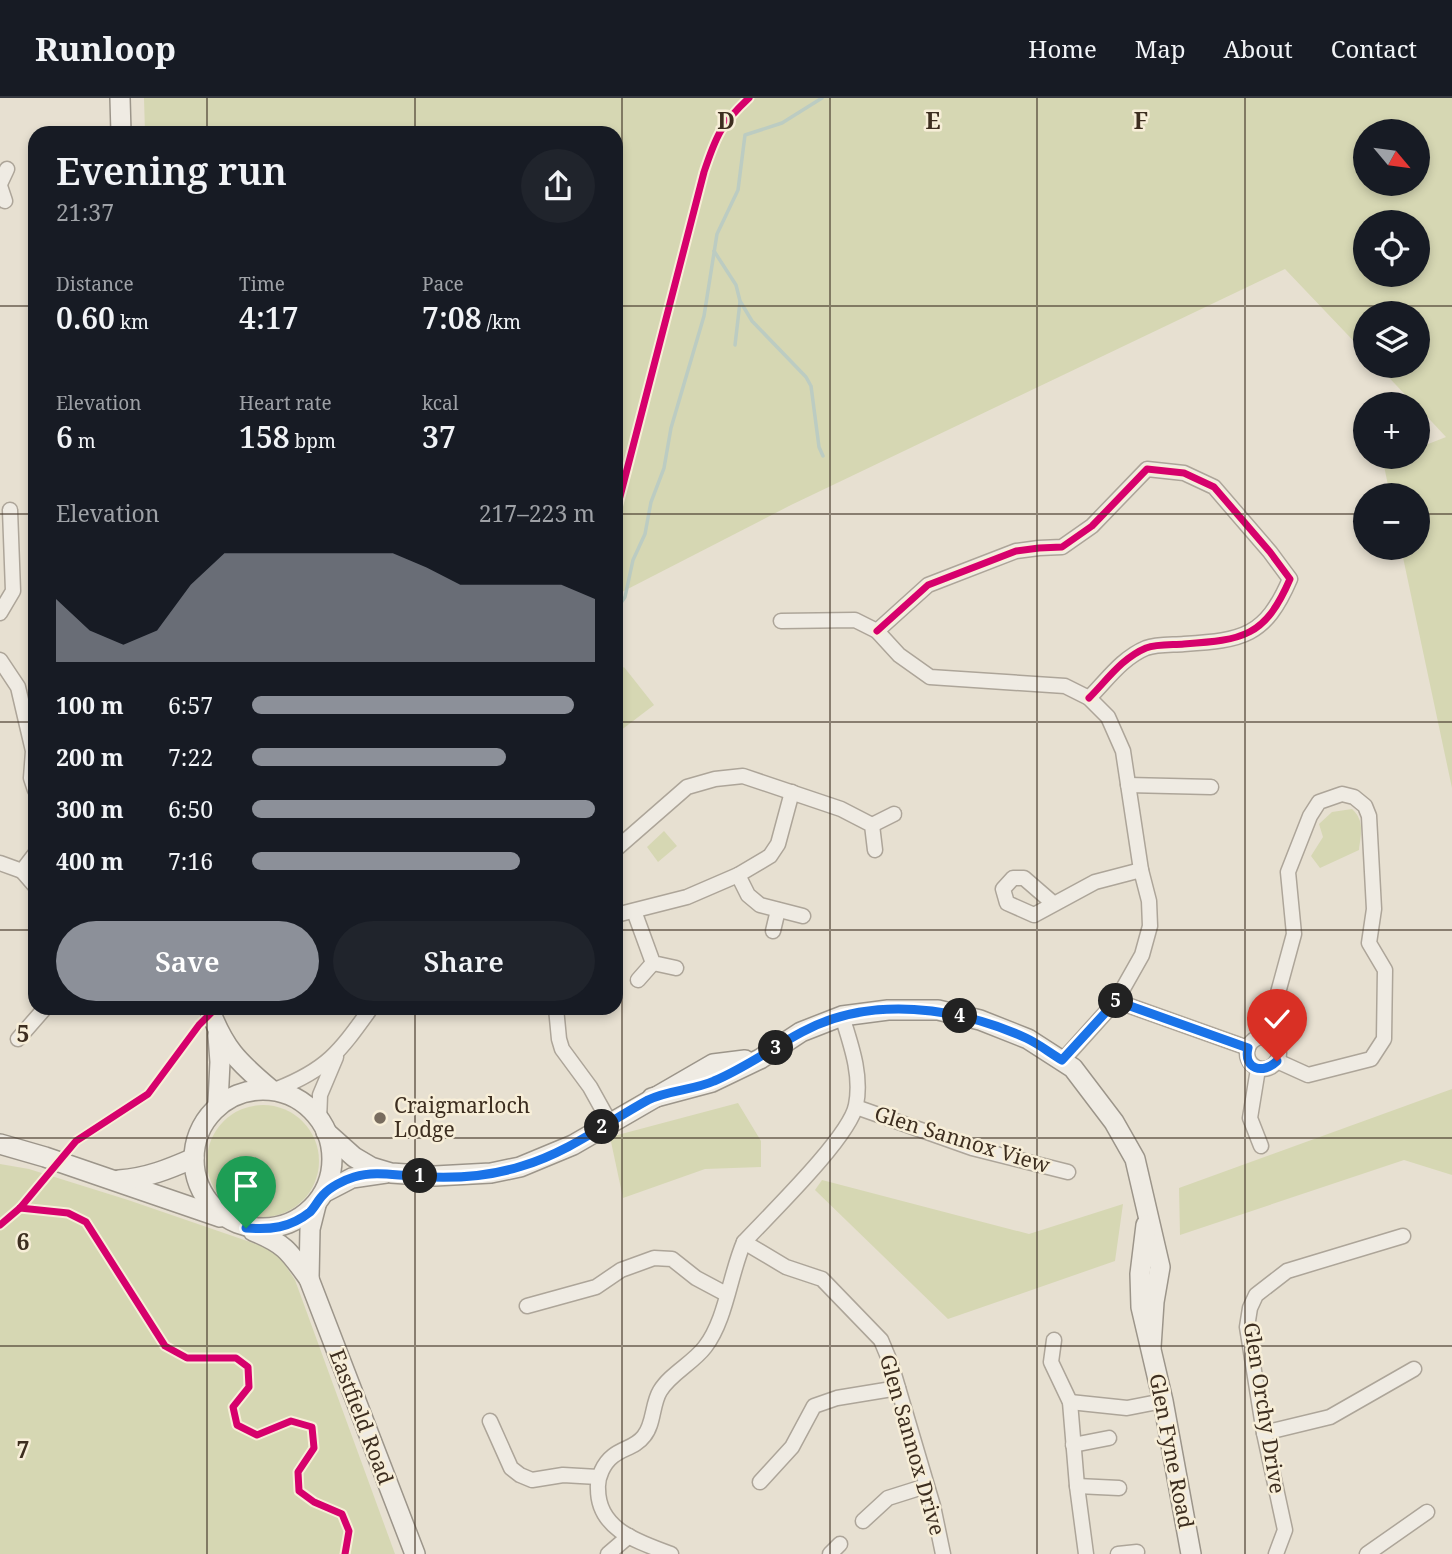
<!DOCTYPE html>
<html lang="en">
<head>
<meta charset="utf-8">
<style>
	:root { --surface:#171b24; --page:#20242c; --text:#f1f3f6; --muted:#9ea1a6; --line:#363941; --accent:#8c9099 }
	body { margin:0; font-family:"Noto Serif",serif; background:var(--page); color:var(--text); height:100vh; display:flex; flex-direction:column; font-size:26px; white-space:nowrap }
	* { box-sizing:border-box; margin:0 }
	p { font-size:23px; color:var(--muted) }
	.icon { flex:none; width:38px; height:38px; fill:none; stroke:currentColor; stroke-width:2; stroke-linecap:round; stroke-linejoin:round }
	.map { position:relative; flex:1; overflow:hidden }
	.details { position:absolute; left:28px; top:28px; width:595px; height:889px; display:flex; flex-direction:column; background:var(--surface); border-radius:21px; box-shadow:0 4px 10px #0003 }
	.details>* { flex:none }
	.needle { width:46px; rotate:119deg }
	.tools { position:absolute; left:1353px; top:21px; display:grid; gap:14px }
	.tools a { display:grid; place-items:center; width:77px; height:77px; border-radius:50%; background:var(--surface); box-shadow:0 4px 10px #0003; font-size:35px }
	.pin { position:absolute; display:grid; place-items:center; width:60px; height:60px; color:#fff; margin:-72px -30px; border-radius:50% 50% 50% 0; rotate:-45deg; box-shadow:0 0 7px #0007 }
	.pin .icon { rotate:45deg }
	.km { position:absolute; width:35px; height:35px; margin:-18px; border-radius:50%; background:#222; color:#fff; font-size:19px; line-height:35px; text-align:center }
	.round { display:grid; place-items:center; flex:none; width:74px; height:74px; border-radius:37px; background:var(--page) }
	.headline { display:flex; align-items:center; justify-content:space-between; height:119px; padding:0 28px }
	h1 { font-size:38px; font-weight:600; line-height:52px }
	.metrics { display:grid; grid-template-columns:repeat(3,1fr); gap:10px; height:119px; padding:7px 28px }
	.metrics div { display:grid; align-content:center }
	.metrics b { font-size:30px; font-weight:600 }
	.metrics small { font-size:19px; font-weight:400 }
	.metrics p { font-size:19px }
	.chart { height:196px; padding:14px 28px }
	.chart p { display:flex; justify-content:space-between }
	.chart svg { width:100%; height:126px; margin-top:7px; fill:var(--accent); opacity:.7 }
	.action { display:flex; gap:14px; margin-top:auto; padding:14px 28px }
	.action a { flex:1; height:80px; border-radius:42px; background:var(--accent); color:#fff; font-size:28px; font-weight:600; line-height:80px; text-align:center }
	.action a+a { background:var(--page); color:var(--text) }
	ul { padding:0 28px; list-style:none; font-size:23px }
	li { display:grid; grid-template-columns:112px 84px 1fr; align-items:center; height:52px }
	li i { height:18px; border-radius:9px; background:var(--accent) }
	header { display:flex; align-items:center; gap:42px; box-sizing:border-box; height:98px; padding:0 35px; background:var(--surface); border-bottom:2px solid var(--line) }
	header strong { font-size:33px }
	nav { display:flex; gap:38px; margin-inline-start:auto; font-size:24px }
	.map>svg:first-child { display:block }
	.green { fill:#d6d7b3; fill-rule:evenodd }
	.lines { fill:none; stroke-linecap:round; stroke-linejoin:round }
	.stream { stroke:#bcccc2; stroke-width:3.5 }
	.street-casing { stroke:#ada599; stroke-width:17 }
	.secondary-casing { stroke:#9c958a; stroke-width:22 }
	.street { stroke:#efebe3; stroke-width:14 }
	.secondary { stroke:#efebe3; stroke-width:19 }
	.cycleway-casing { stroke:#f7eed8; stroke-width:11 }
	.cycleway { stroke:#d6006c; stroke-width:7 }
	.route-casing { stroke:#fff; stroke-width:14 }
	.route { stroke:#1a73e8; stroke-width:9 }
	.grid { fill:none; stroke:#3d2e20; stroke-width:2; stroke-opacity:0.55 }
	.poi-dot { fill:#786c5e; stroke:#f7eed8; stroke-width:2.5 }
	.labels { text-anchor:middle; stroke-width:5; stroke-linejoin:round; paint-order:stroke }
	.poi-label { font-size:21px; fill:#3d2e20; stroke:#f7eed8; text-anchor:start }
	.street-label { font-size:21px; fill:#3d2e20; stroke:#f7eed8 }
	.grid-label { font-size:23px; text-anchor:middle; font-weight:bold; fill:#3d2e20; stroke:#f7eed8; stroke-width:5; stroke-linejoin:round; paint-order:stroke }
</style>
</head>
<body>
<header>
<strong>Runloop</strong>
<nav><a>Home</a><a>Map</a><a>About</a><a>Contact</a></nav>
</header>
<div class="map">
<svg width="1452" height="1456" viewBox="0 0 1452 1456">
	<rect width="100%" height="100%" fill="#e7e0d1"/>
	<g class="green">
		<path d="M144,0H1452V690L1401,450H1418V397H1390L1383,363L1395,359H1418V350L1446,339L1418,309V306H1414L1378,268H1418V215H1365V255L1285,171L791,407L616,497V35H145ZM1365,33H1418V86H1365ZM1365,124H1418V177H1365Z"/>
		<polygon points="624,569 654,607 616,636 616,575"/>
		<path d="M1352,711C1365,723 1361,736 1359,752L1320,770L1311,758L1323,739L1319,726L1332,714Z"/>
		<polygon points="664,733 677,748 658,764 647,749"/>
		<polygon points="1452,991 1452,1077 1404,1062 1180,1137 1179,1090"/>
		<polygon points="738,1005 761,1043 761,1069 705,1071 623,1100 610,1039"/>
		<circle cx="263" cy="1063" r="56"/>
		<polygon points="0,1066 29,1071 128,1102 276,1153 295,1182 395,1456 0,1456"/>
		<polygon points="822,1082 1029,1136 1123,1106 1115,1163 948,1221 815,1092"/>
	</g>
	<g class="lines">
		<g class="stream">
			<polyline points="714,153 736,187 740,203 752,223 806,279 811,288 819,349 823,358"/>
			<polyline points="735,247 740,204"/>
			<polyline points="616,512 625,499 633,462 645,436 651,404 664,370 671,330 704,218 717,136 738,92 745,37 782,25 822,0"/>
		</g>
		<g class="street-casing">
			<g id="street">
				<polyline points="0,86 7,71"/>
				<polyline points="0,88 5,103"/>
				<polyline points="0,515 13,493 10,412"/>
				<polyline points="781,523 855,522 877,533 899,557 930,579 1065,588 1089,600 1108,619 1123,653 1141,772 1149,803 1150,828 1142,857 1116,903 1062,963"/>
				<path d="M877,533L928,487L1016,453L1039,450L1062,449L1092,428L1147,371L1184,375L1214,389L1270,454L1290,481C1265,539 1243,542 1184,546C1172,547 1157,546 1146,550C1122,560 1107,582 1089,600"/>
				<polyline points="0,562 18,589 33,653 31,680 35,692"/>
				<polyline points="1128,687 1211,689"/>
				<polyline points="872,727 894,716"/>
				<polyline points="616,751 687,689 715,681 743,678 841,711 872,727 875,752"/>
				<polyline points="0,765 22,773 35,756"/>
				<polyline points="22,773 35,788"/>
				<polyline points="738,777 748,797 760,807 803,818"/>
				<polyline points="1054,806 1024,780 1013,780 1003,791 1007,805 1034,817 1095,784 1141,772"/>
				<polyline points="634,813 653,865 676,870"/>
				<polyline points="616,817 687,799 738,777 770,758 778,746 792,694"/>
				<polyline points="773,833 778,812"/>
				<polyline points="638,882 653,865"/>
				<polyline points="1116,903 1248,950"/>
				<polyline points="556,910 559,941 562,951 590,989 610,1025"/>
				<circle cx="1263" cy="955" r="16"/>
				<polyline points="1266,939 1294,836 1288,774 1310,718 1319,704 1342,696 1354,699 1365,708 1369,718 1374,811 1369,845 1385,872 1384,941 1371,961 1308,977 1277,963"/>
				<polyline points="18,941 45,910"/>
				<polyline points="1258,971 1250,1020 1261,1048"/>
				<path d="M277,991C328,971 340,953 371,910"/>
				<polyline points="856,1009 972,1050 1068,1074"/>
				<polyline points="319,1023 320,997 336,959"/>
				<polyline points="744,1144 786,1169 822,1181 881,1242 891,1266 933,1408 943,1456"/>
				<polyline points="527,1208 596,1189 621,1172 654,1160 672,1161 696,1180 726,1196"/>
				<polyline points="1054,1242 1051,1264 1070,1304 1077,1388 1086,1456"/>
				<polyline points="1070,1304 1127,1310 1163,1303"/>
				<polyline points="490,1323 511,1370 520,1377 532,1382 563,1377 598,1379"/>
				<polyline points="1264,1335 1330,1319 1414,1271"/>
				<polyline points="1073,1347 1109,1340"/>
				<polyline points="760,1384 792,1349 814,1308 837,1300 898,1290"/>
				<polyline points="1077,1388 1119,1390"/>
				<polyline points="863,1423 888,1400 926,1388"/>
				<polyline points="608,1456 629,1438"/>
				<path d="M671,1456C639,1444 598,1432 598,1391C597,1379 604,1365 613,1358C623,1350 636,1349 644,1338C654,1326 652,1306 660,1293C670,1276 693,1265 705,1249C726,1222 730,1176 744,1144C769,1117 850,1039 856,1007C862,977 851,947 842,918"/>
				<polyline points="830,1456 840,1446"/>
				<polyline points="1118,1456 1137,1454"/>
				<polyline points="1276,1456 1285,1432 1264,1335 1247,1229 1250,1210 1256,1197 1287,1173 1403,1138"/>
				<polyline points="1367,1456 1427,1414"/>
			</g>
		</g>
		<g class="secondary-casing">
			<g id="secondary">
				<polyline points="120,0 121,35"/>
				<path d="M209,910C224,950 237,963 269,990"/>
				<circle cx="263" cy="1061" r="69"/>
				<polyline points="652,1000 712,984 760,961 801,934 842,918 888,912 938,912 980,922 1028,941 1073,970 1114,1024 1135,1061 1160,1169 1154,1204 1151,1249"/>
				<polyline points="218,1005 220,964 218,937"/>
				<polyline points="326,1034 354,1059 371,1069 391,1075 435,1078 491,1075 520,1069 573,1047 713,966 745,962"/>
				<polyline points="0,1046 45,1059 220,1119"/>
				<path d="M119,1082C147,1080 169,1071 194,1060"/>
				<polyline points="325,1094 352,1080 386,1075"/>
				<polyline points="1146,1127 1140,1176 1141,1209 1163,1303 1191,1456"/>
				<path d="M253,1133C285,1146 289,1153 309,1181L415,1456"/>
				<polyline points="309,1181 310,1131 316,1107"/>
			</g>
		</g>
		<use href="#street" class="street"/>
		<use href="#secondary" class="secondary"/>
		<g class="cycleway-casing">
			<g id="cycleway">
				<path d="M616,414L704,74C716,38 721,26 749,0"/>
				<path d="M877,533L928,487L1016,453L1039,450L1062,449L1092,428L1147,371L1184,375L1214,389L1270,454L1290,481C1265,539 1243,542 1184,546C1172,547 1157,546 1146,550C1122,560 1107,582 1089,600"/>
				<polyline points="20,1110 68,1115 86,1124 165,1248 187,1260 236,1260 248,1269 249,1289 233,1309 237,1327 257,1337 291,1323 312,1329 314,1350 298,1374 299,1393 314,1404 342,1416 349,1433 345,1456"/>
				<polyline points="0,1127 20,1110 76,1043 148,996 199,927 216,910"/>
			</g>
		</g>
		<use href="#cycleway" class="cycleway"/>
	</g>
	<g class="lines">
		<g class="route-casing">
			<path id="route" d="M246,1130C270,1132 290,1130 310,1114C315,1109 318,1102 323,1097C330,1089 344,1082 354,1079C374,1073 393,1077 412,1078C448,1081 488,1079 522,1068C569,1054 606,1025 648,1002C668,992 694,992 714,983C745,970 772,950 802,934C870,897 958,909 1026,940C1039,946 1050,955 1062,962L1116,903L1248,950C1243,971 1263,977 1277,963"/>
		</g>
		<use href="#route" class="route"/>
	</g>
	<path class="grid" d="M207,0V35M415,0V35M622,0V1456M830,0V1456M1037,0V1456M1245,0V1456M0,208H35M616,208H1452M0,416H35M616,416H1365M1418,416H1452M0,624H35M616,624H1452M0,832H35M616,832H1452M207,910V1456M415,910V1456M0,1040H1452M0,1248H1452"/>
	<circle class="poi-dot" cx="380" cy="1020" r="7"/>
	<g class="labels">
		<g class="poi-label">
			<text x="394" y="1015">Craigmarloch<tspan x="394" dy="24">Lodge</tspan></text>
		</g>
		<g class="street-label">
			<text transform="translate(962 1042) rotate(17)" y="7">Glen Sannox View</text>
			<text transform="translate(1264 1310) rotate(81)" y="7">Glen Orchy Drive</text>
			<text transform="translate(361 1319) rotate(69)" y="7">Eastfield Road</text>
			<text transform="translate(912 1347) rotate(74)" y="7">Glen Sannox Drive</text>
			<text transform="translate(1171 1353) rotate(79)" y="7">Glen Fyne Road</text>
		</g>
	</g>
	<g class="grid-label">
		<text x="726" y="31">D</text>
		<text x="933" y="31">E</text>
		<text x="1141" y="31">F</text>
		<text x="23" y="944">5</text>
		<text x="23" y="1152">6</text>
		<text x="23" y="1360">7</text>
	</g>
</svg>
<div class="tools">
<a><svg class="needle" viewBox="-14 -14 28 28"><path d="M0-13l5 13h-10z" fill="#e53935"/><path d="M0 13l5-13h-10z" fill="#9ea1a6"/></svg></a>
<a><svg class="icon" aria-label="locate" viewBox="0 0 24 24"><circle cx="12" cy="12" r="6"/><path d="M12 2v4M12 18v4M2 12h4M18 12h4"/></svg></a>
<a><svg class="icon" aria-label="layers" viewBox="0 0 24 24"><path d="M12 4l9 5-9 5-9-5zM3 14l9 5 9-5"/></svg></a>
<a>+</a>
<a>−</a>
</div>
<div class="pin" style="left:246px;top:1130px;background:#1e9e55"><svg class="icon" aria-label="arrive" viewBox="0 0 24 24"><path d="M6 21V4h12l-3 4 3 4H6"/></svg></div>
<div class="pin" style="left:1277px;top:963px;background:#d93025"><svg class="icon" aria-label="check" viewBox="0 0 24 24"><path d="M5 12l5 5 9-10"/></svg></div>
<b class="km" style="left:420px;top:1078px">1</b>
<b class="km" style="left:602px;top:1029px">2</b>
<b class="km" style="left:776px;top:950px">3</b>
<b class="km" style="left:960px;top:918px">4</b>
<b class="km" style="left:1116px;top:903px">5</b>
<section class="details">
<div class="headline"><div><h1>Evening run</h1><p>21:37</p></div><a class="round"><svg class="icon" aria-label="share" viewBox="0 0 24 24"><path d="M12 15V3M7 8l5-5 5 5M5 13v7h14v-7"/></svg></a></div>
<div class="metrics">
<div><p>Distance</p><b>0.60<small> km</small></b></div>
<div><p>Time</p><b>4:17</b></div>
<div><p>Pace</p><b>7:08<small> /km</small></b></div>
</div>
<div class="metrics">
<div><p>Elevation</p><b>6<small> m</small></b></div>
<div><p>Heart rate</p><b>158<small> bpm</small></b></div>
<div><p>kcal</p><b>37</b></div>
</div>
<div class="chart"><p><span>Elevation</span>217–223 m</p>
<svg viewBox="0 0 160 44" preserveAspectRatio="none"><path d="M0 44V22L10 33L20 38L30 33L40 17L50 6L60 6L70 6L80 6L90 6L100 6L110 11L120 17L130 17L140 17L150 17L160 22V44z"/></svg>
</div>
<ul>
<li><b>100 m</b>6:57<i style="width:94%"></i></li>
<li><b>200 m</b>7:22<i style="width:74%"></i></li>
<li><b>300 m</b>6:50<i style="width:100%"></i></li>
<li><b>400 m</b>7:16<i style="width:78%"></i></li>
</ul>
<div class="action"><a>Save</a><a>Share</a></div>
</section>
</div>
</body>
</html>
